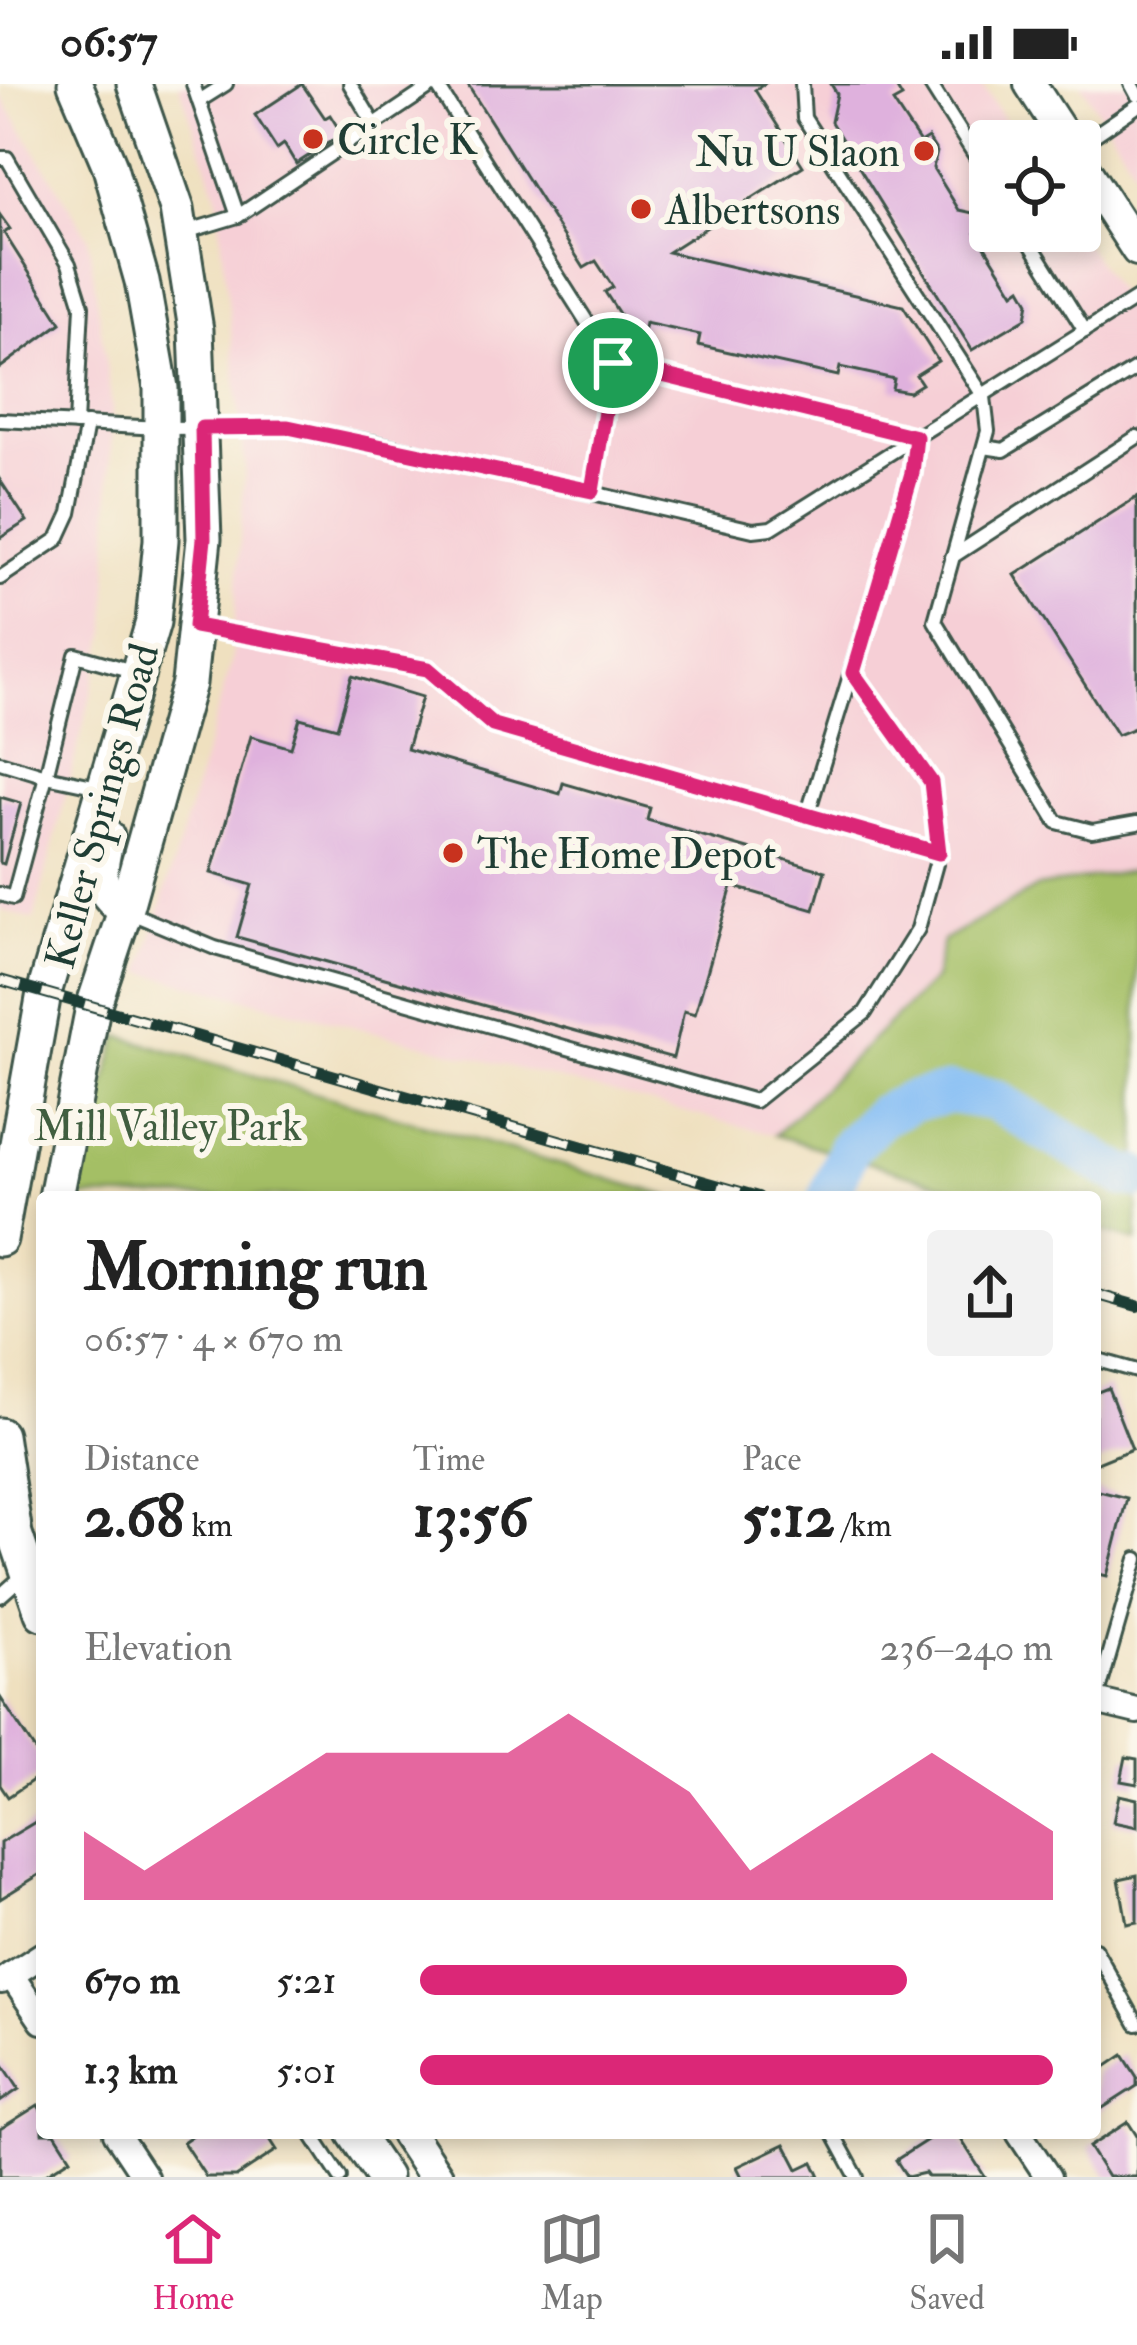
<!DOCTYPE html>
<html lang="en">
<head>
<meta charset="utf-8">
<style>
	:root { --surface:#fff; --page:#f2f2f2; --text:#222; --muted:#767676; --line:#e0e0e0; --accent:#db2777 }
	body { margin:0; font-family:"IM FELL Double Pica",serif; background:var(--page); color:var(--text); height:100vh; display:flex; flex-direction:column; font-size:45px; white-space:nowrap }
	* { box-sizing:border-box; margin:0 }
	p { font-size:39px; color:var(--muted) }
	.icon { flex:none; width:66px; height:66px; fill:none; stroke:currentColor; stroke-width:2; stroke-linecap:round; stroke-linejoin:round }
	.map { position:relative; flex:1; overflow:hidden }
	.panel { position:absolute; left:36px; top:1107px; width:1065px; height:948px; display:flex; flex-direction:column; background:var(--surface); border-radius:12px; box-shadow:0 6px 18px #0003 }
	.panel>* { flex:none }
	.buttons { position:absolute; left:969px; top:36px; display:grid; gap:24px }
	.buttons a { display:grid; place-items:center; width:132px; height:132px; border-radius:12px; background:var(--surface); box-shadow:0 6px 18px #0003; font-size:60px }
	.pin { position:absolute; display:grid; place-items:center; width:102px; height:102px; color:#fff; margin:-51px; border:6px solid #fff; border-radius:50%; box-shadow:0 3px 12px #0007 }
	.round { display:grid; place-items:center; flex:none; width:126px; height:126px; border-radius:12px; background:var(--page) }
	.summary { display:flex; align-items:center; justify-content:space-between; height:204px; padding:0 48px }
	h1 { font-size:66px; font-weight:800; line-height:90px }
	.figures { display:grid; grid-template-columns:repeat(3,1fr); gap:18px; height:204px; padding:12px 48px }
	.figures div { display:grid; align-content:center }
	.figures b { font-size:60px; font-weight:800 }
	.figures small { font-size:33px; font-weight:400 }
	.figures p { font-size:33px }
	.chart { height:336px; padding:24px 48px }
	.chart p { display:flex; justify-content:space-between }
	.chart svg { width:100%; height:216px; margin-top:12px; fill:var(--accent); opacity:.7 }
	ul { padding:0 48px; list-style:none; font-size:39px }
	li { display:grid; grid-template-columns:192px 144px 1fr; align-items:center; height:90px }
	li i { height:30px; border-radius:15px; background:var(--accent) }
	.status { display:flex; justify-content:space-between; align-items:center; height:84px; padding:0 60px; background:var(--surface); direction:ltr }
	.status svg { height:33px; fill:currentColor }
	.tab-bar { display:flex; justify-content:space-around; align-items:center; height:168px; border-top:3px solid var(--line); background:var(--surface); font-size:33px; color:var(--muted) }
	.tab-bar a { display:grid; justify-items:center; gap:6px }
	.tab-bar .active { color:var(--accent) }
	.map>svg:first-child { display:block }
	.built { fill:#f6cfd6 }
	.green { fill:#a4bf65; stroke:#627e4c; stroke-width:3 }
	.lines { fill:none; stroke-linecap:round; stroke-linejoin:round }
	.river { stroke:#84bdf4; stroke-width:42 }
	.building { fill:#dfb1dd }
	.service-casing { stroke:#3e5549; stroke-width:18 }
	.minor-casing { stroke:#3e5549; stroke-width:30 }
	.tertiary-casing { stroke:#3e5549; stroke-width:36 }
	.secondary-casing { stroke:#3e5549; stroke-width:39 }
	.service { stroke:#fff; stroke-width:12 }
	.minor { stroke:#fff; stroke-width:24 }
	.tertiary { stroke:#fff; stroke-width:30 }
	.secondary { stroke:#fff; stroke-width:33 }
	.rail-casing { stroke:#1f3d34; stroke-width:12 }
	.rail { stroke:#fbf7ec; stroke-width:8; stroke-dasharray:22; stroke-linecap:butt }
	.route-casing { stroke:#fff; stroke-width:24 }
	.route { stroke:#db2777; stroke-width:15 }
	.poi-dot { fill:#c8321e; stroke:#fbf7ec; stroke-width:4.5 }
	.labels { text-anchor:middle; stroke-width:12; stroke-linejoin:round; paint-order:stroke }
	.poi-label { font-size:42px; fill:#1f3d34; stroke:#fbf7ec; text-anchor:start }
	.street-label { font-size:42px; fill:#1f3d34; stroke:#fbf7ec }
	.park-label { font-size:42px; fill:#405e40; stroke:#fbf7ec }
</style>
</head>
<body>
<div class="status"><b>06:57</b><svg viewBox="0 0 49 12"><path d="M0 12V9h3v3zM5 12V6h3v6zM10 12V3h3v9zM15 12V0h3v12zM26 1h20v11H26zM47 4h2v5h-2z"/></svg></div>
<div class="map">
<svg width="1137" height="2093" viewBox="0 0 1137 2093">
	<rect width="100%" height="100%" fill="#fbf7ec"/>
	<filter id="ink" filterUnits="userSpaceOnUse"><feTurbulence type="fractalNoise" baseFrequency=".00833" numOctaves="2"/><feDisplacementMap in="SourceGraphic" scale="24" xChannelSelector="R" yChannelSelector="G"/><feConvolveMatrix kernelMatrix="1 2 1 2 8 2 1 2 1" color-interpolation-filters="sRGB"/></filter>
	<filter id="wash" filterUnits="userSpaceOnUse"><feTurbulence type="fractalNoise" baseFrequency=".004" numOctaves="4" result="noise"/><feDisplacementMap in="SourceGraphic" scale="48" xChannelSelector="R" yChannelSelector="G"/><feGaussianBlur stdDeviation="2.7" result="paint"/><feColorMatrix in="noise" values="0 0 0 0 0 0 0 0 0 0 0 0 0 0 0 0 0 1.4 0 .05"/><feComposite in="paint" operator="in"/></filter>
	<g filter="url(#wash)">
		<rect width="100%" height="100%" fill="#efe0bf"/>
		<g class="built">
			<polygon points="179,0 981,0 1018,57 990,57 990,147 1077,147 1137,238 1137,786 1038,803 934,895 775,1051 142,888 232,576 245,384 217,111"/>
			<polygon points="1081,0 1137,0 1137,89"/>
			<polygon points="0,10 88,152 112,323 107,548 34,836 0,826"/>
		</g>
		<g class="green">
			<polygon points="1137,786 1137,1157 1095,1145 1095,1113 985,1113 775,1051 934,895 943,857 1038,803"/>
			<polygon points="119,952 671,1113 79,1113 83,1077"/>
		</g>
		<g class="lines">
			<polyline class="river" points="829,1113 849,1064 881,1032 912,1017 951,1009 994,1016 1124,1092 1137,1093"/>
		</g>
		<g id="blocks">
			<g class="building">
				<polygon points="302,0 325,34 330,31 342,50 296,80 284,60 277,65 255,31"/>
				<polygon points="467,0 764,0 755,6 803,82 668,168 903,222 938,277 916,291 922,300 909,308 892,305 894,295 840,283 838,292 698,261 700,251 645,239 643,249 629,245 605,208 613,203 596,177 584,184"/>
				<polygon points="831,0 894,0 902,13 893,18 920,59 928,54 937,68 933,84 959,126 973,129 983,144 976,148 1014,209 1021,204 1029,218 1026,234 972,266 831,38 837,10"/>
				<polygon points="0,131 10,145 4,149 61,239 0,284"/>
				<polygon points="0,396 27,437 0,454"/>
				<polygon points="1137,413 1137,643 1117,651 1015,491"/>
				<polygon points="352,592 422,613 407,665 560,710 563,699 650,724 647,736 825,787 814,826 732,802 695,930 684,927 673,974 237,853 252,801 211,789 251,652 291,664 300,634 337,644"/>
				<polygon points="0,713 21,719 4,780 0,779"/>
				<polygon points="1108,1304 1132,1365 1095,1380 1095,1309"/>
				<polygon points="1095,1406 1127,1414 1107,1492 1095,1489"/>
				<polygon points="0,1613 42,1677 42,1690 8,1713 0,1701"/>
				<polygon points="1126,1673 1137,1675 1137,1700 1121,1697"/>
				<polygon points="1119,1711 1137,1715 1137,1743 1113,1738"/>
				<polygon points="42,1734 42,1789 0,1815 0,1759"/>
				<polygon points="1137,1791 1137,1838 1127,1840 1119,1795"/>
				<polygon points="1123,1971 1137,1993 1137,2002 1095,2029 1095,1990"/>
				<polygon points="0,1976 19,2005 0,2018"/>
				<polygon points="38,2021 42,2028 42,2049 55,2049 71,2074 41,2093 0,2093 0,2045"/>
				<polygon points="1128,2038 1137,2052 1137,2093 1108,2093 1089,2063"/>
				<polygon points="196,2049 266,2049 277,2066 236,2093 206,2093 183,2058"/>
				<polygon points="938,2049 957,2049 985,2093 928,2093 925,2089 907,2093 896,2076"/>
				<polygon points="785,2060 798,2085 813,2078 820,2093 742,2093 737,2083"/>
			</g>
		</g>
	</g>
	<g filter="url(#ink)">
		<use href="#blocks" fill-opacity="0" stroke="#3e5549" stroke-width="3"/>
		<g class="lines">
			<g class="service-casing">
				<g id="service">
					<polyline points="193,0 238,132"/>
					<polyline points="350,0 374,40"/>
					<polyline points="436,0 613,279"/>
					<polyline points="802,0 804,34 984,313 988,347 935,537 1057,738 1092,747 1137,739"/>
					<polyline points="930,0 990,95"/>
					<polyline points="1131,0 1137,11"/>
					<polyline points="199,17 226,0"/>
					<polyline points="1080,61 1137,22"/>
					<polyline points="0,74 7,74 69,180 82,222 76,340"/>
					<polyline points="1023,147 1085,247"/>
					<polyline points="182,149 238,132 435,0"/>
					<polyline points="0,336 161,344 288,343 372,358 753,446 771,444 1137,214"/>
					<polyline points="984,363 1004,366 1137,284"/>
					<polyline points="592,407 613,279 915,353 912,389 807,732"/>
					<polyline points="952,473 1137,353"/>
					<polyline points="0,494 58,455 70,429 87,340"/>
					<polyline points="196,542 428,585 493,641 939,769"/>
					<polyline points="0,678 46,692 76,571 136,588"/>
					<polyline points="0,810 13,814 46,692 103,704"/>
					<polyline points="126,827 215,864 755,1017 865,929 918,845 939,769 931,698 853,589"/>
					<polyline points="1095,1275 1137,1287"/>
					<polyline points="0,1512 25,1490"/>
					<polyline points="1095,1621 1137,1475"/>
					<polyline points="1095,1865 1137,1940"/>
					<polyline points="311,2049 340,2093"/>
					<polyline points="833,2049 857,2093"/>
				</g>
			</g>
			<g class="minor-casing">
				<g id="minor">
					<polyline points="1095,1617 1137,1627"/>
					<polyline points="11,1891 42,1937"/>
					<polyline points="2,1897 42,1871"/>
					<polyline points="116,2049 145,2093"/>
					<polyline points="1019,2049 1048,2093"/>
				</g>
			</g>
			<g class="tertiary-casing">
				<g id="tertiary">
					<polyline points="1030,0 1067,57"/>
					<polyline points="1080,78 1137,166"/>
				</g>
			</g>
			<g class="secondary-casing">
				<g id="secondary">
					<path d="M107,753C99,791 93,800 125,827"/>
					<polyline points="56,1113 93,923 125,827 189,599 204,455 196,246 177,125 134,0"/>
					<polyline points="0,1155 44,909 153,538 161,456 161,304 142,197 109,80 75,0"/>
					<polyline points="0,1351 15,1450 42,1529"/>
					<polyline points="354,2049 384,2093"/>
					<polyline points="407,2049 436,2093"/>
				</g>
			</g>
			<use href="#service" class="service"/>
			<use href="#minor" class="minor"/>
			<use href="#tertiary" class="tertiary"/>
			<use href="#secondary" class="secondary"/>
			<g class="rail-casing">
				<g id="rail">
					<polyline points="0,896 758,1113"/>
					<polyline points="1095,1210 1137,1222"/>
				</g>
			</g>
			<use href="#rail" class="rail"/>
		</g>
	</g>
	<g class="lines" filter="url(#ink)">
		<g class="route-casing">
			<polygon id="route" points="613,279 916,353 912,389 853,589 931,698 939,769 493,641 428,585 195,542 204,455 202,344 288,343 592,407"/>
		</g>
		<use href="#route" class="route"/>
	</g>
	<g class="poi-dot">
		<circle cx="313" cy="55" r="12"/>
		<circle cx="924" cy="67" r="12"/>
		<circle cx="641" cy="125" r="12"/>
		<circle cx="453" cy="769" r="12"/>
	</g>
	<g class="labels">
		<g class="poi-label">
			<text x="337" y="70">Circle K</text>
			<text x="900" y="82" text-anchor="end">Nu U Slaon</text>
			<text x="665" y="140">Albertsons</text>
			<text x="477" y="784">The Home Depot</text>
		</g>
		<g class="street-label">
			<text transform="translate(101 722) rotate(-75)" y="15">Keller Springs Road</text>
		</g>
		<g class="park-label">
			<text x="168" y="1056">Mill Valley Park</text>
		</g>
	</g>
</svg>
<div class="buttons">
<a><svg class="icon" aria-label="locate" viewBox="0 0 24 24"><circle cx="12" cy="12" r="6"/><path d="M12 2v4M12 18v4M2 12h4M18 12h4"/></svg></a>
</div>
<div class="pin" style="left:613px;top:279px;background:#1e9e55"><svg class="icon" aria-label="arrive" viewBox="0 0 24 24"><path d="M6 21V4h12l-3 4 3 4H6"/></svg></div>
<section class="panel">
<div class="summary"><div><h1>Morning run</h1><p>06:57 · 4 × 670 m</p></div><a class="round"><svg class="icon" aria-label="share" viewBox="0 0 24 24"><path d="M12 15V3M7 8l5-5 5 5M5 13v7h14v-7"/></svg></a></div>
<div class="figures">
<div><p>Distance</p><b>2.68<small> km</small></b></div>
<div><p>Time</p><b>13:56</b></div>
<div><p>Pace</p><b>5:12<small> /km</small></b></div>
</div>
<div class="chart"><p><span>Elevation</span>236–240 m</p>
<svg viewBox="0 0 160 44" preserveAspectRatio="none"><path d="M0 44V30L10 38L20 30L30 22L40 14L50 14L60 14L70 14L80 6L90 14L100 22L110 38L120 30L130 22L140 14L150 22L160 30V44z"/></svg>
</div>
<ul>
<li><b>670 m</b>5:21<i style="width:77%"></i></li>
<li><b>1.3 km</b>5:01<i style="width:100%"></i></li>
</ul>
</section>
</div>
<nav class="tab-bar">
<a class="active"><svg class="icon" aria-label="home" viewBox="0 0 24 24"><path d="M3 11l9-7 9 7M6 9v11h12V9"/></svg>Home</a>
<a><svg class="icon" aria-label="map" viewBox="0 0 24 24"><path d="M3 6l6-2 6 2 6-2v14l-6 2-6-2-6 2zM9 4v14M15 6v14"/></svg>Map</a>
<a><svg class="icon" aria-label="saved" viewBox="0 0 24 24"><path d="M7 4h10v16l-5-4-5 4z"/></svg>Saved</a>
</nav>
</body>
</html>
